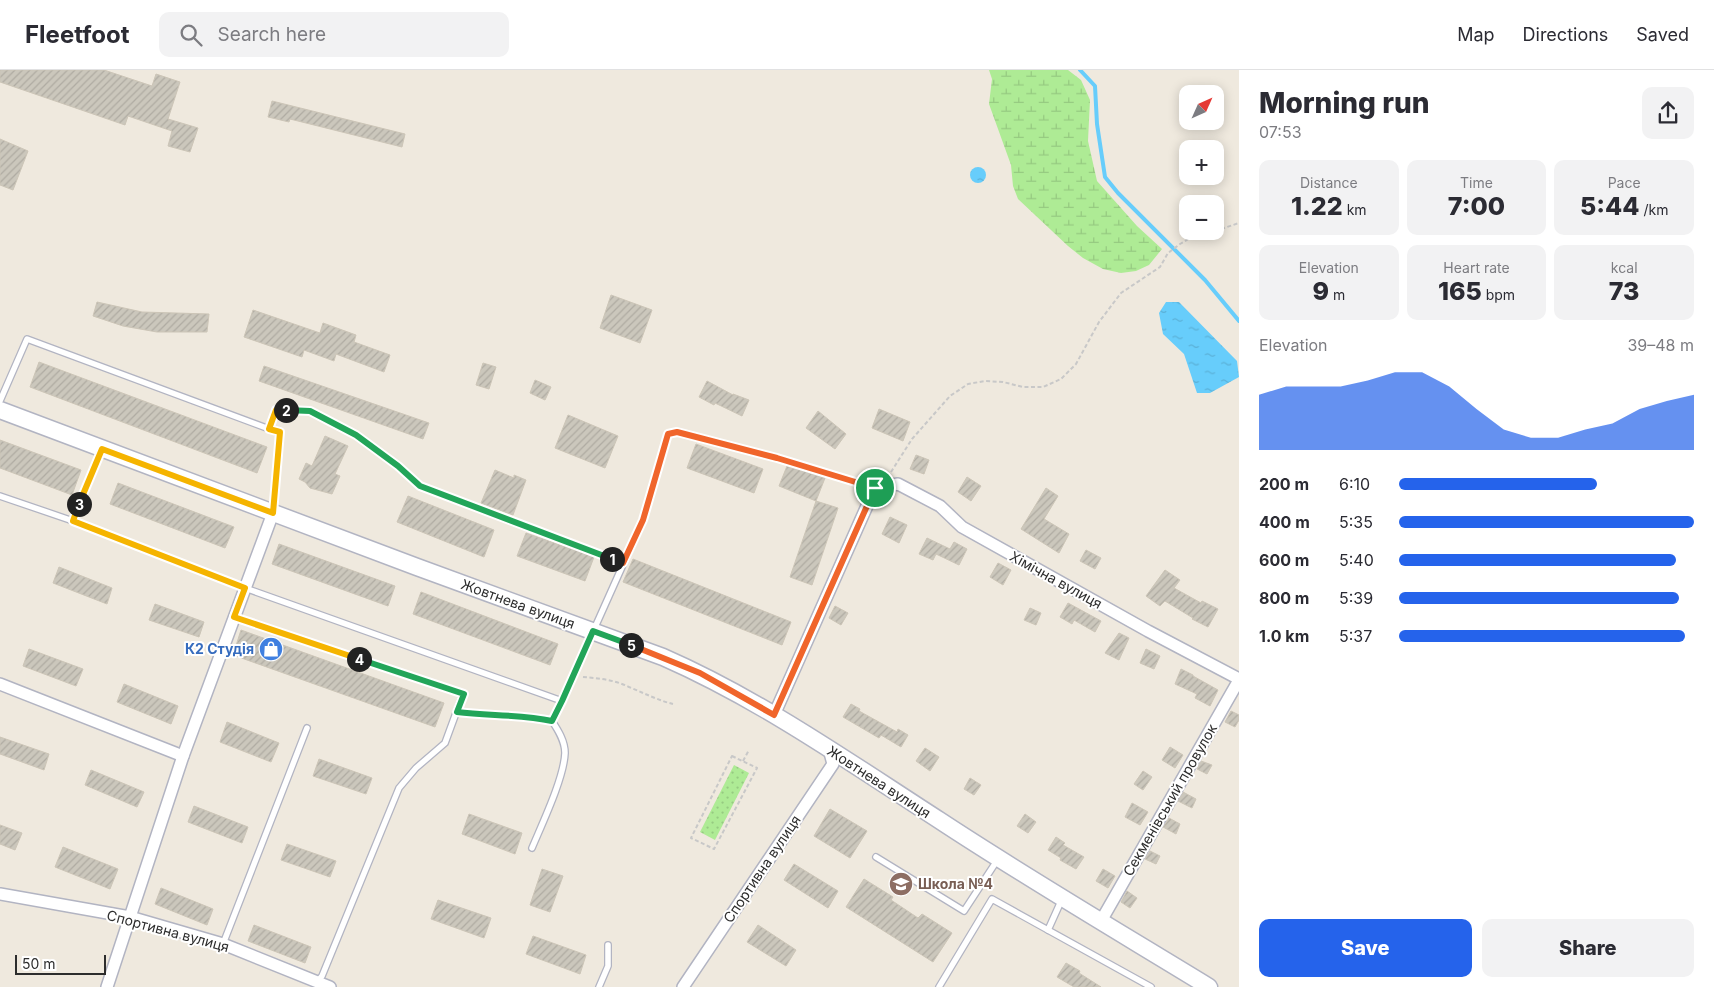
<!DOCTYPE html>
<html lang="en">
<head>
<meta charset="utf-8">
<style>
	:root { --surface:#fff; --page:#f2f2f3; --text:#2b2b33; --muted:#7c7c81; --line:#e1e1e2; --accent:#2563eb }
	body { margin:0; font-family:Inter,sans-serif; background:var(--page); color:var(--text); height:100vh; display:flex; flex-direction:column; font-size:19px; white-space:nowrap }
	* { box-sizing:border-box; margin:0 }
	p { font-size:16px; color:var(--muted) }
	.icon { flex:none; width:28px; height:28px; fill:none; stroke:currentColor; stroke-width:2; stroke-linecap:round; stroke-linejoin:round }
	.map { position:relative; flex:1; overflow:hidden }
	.sheet { display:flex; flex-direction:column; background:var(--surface); width:475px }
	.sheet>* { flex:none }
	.needle { width:32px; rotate:45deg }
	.tools { position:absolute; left:1179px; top:15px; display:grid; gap:10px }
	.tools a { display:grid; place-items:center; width:45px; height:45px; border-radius:10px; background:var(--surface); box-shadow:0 2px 12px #0003; font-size:25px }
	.scale { position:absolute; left:15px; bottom:12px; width:91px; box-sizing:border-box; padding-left:5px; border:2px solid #2d2d2d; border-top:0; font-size:14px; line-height:18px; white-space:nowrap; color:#2d2d2d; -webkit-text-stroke:4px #fff; paint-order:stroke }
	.pin { position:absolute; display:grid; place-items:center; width:42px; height:42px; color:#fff; margin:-21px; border:2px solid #fff; border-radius:50%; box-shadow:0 1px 5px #0007 }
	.km { position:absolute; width:25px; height:25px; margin:-12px; border-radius:50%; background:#222; color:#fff; font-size:14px; line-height:25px; text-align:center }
	.round { display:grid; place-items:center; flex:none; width:52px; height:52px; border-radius:10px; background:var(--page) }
	.overview { display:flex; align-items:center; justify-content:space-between; height:85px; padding:0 20px }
	h1 { font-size:28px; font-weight:800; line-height:38px }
	.figures { display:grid; grid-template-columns:repeat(3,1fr); gap:8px; height:85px; padding:5px 20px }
	.figures div { display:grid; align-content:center; border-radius:10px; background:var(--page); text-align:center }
	.figures b { font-size:25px; font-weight:800 }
	.figures small { font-size:14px; font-weight:400 }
	.figures p { font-size:14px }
	.chart { height:140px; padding:10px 20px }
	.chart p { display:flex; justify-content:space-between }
	.chart svg { width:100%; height:90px; margin-top:5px; fill:var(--accent); opacity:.7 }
	.primary-button { display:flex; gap:10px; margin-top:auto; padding:10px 20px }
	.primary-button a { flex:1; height:58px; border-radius:10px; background:var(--accent); color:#fff; font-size:20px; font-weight:800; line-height:58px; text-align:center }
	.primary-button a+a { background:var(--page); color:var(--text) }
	ul { padding:0 20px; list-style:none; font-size:16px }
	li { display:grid; grid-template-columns:80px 60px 1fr; align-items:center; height:38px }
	li i { height:12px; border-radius:6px; background:var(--accent) }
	header { display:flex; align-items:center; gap:30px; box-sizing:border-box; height:70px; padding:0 25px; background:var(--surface); border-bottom:1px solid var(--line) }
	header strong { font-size:24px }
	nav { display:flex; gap:28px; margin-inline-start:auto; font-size:18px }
	.search { width:350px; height:45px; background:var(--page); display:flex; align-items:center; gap:12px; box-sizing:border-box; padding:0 18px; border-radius:10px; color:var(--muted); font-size:19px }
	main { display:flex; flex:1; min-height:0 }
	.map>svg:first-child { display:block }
	.grass { fill:url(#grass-dots) }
	.wetland { fill:url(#wetland-marsh) }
	.water { fill:url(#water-ripples) }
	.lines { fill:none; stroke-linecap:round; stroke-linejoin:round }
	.stream { stroke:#67cdfb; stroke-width:4 }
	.building { fill:url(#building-hatch); stroke:#ccc5b7 }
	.service-casing { stroke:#b2b4c2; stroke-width:8 }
	.minor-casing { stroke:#b2b4c2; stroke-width:14 }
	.secondary-casing { stroke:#b2b4c2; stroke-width:19 }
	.path { stroke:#c8c8c8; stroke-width:2; stroke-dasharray:4 2.5; stroke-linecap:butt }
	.service { stroke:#fff; stroke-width:5.5 }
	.minor { stroke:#fff; stroke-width:11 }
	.secondary { stroke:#fff; stroke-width:16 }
	.split-1-casing { stroke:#fff; stroke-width:10 }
	.split-2-casing { stroke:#fff; stroke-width:10 }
	.split-3-casing { stroke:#fff; stroke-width:10 }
	.split-4-casing { stroke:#fff; stroke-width:10 }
	.split-5-casing { stroke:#fff; stroke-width:10 }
	.split-6-casing { stroke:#fff; stroke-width:10 }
	.split-1 { stroke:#f0652b; stroke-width:6 }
	.split-2 { stroke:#22a559; stroke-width:6 }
	.split-3 { stroke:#f5b400; stroke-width:6 }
	.split-4 { stroke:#f5b400; stroke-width:6 }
	.split-5 { stroke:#22a559; stroke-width:6 }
	.split-6 { stroke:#f0652b; stroke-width:6 }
	.labels { text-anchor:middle; stroke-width:4; stroke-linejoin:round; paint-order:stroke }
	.street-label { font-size:14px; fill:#2d2d2d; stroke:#fff }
	.shop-label { font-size:14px; font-weight:bold; fill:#366cbe; stroke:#fff; text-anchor:end }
	.education-label { font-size:14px; font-weight:bold; fill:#785e54; stroke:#fff; text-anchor:start }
</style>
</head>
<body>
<header>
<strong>Fleetfoot</strong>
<div class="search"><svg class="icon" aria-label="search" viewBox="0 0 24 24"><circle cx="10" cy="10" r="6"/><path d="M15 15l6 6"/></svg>Search here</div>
<nav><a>Map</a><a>Directions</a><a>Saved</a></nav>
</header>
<main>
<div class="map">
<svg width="1239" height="917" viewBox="0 0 1239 917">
	<defs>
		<pattern id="grass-dots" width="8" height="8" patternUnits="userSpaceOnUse" patternTransform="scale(1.25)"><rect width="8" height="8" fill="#aeeb95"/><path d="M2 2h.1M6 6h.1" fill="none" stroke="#96ca81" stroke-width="1.8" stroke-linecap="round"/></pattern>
		<pattern id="wetland-marsh" width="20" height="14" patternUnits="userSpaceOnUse" patternTransform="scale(1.25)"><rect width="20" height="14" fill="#aeeb95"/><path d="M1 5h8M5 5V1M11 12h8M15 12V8" fill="none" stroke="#96ca81"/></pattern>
		<pattern id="water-ripples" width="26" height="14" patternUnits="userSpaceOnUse" patternTransform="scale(1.25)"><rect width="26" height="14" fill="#67cdfb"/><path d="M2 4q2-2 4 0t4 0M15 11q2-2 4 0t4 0" fill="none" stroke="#5ab0d7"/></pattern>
		<pattern id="building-hatch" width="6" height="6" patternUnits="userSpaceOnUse" patternTransform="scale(1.25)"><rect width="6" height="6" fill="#cbc7bc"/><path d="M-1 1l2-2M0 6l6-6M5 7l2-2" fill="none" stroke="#afaba2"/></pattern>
	</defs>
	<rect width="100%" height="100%" fill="#efe9de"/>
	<polygon class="grass" points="734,695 749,703 715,770 700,762"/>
	<polygon class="wetland" points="989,0 1068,0 1081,10 1090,30 1088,71 1097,111 1137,156 1162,179 1149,195 1136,201 1121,203 1103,199 1083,188 1068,176 1018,129 1013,116 1011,95 989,34 992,9"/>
	<g class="water">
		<circle cx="978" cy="105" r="8"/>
		<polygon points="1166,232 1179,232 1237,291 1239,307 1210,323 1197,323 1184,284 1163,264 1159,243"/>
	</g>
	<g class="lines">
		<polyline class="stream" points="1080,0 1095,16 1097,54 1105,107 1118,123 1205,210 1239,251"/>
	</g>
	<g class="building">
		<polygon points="0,0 104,0 152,16 156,4 180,12 168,49 198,58 190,82 168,76 172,61 128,46 125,55 0,12"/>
		<polygon points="272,31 405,64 402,77 290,49 289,52 268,47"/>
		<polygon points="0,69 28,81 13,120 0,115"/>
		<polygon points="611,225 652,240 640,273 600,258"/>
		<polygon points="97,232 142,242 209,244 207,262 157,262 123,256 93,246"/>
		<polygon points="253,240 320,263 323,253 356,265 354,272 390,285 384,302 336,284 334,291 304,280 302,287 244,267"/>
		<polygon points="39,292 267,377 257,403 30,317"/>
		<polygon points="483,293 496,297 489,319 476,315"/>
		<polygon points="264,296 429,353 423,369 259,311"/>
		<polygon points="535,310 551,317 545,330 530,323"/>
		<polygon points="707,311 733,325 733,324 749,330 742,346 715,333 714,335 699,327"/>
		<polygon points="879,339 910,352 903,371 872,358"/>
		<polygon points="818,341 846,364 835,379 806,358"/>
		<polygon points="568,345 618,366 605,398 555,378"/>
		<polygon points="325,366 348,376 335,404 340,406 332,424 310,418 305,412 299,409 306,393 312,396"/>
		<polygon points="0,370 81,400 72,425 0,398"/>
		<polygon points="696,374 763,399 754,423 687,398"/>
		<polygon points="916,385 929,390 924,404 910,399"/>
		<polygon points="787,396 825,408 816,431 779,416"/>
		<polygon points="495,400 514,408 514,405 526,410 513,445 481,433"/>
		<polygon points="967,407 981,416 971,431 958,422"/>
		<polygon points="118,413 234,457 225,478 110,434"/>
		<polygon points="1046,418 1058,426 1044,449 1069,464 1059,483 1021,459"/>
		<polygon points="408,426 494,460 484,487 397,452"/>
		<polygon points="816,431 838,438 812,515 790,507"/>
		<polygon points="890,447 907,455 899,473 882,464"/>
		<polygon points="526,463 594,487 585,511 517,486"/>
		<polygon points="927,468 950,479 954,472 967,479 959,495 936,484 933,490 919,484"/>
		<polygon points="279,474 395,516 388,536 272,494"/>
		<polygon points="1086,480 1101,488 1095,499 1080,491"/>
		<polygon points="633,489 791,552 782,575 623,512"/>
		<polygon points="998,493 1011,500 1003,515 990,507"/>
		<polygon points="59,497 112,518 107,534 53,513"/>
		<polygon points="1165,500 1180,510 1174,518 1201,533 1202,531 1218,539 1208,557 1192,549 1193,548 1165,531 1160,536 1146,526"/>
		<polygon points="421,522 558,574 550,595 413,544"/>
		<polygon points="1068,533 1101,551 1095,562 1074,550 1072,554 1060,547"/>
		<polygon points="155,534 204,552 199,567 149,550"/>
		<polygon points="835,536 848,543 841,555 829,548"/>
		<polygon points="1030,538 1041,543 1036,555 1024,550"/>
		<polygon points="241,560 444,633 435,657 233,585"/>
		<polygon points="1119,563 1129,568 1119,590 1105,583"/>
		<polygon points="29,579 83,599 76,616 23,596"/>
		<polygon points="1146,579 1160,586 1154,599 1140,593"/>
		<polygon points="1181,599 1193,605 1193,606 1218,620 1210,636 1195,628 1197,624 1175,614"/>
		<polygon points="124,614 178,636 171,654 117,632"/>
		<polygon points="851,634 860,639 859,641 897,662 898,659 908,665 901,677 881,665 879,668 843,647"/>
		<polygon points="1231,641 1239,645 1239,650 1235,657 1225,652"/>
		<polygon points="227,652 279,673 271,692 220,672"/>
		<polygon points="0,667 49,684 44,700 0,684"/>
		<polygon points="1170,677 1183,685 1175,698 1162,690"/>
		<polygon points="925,678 939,687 930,701 916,691"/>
		<polygon points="319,689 372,708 366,724 313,706"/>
		<polygon points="1201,691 1212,695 1207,704 1197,699"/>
		<polygon points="91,700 144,722 137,737 85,715"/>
		<polygon points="1143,701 1152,707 1143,720 1134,714"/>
		<polygon points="970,708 981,715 974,725 964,719"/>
		<polygon points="1183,722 1196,729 1192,738 1178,731"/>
		<polygon points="1132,733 1148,742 1140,755 1125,747"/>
		<polygon points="194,736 248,757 242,773 188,752"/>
		<polygon points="830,739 867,761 850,788 814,766"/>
		<polygon points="469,744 522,763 515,784 462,764"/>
		<polygon points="1025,744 1036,752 1028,763 1017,756"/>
		<polygon points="1169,748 1180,754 1176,764 1163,757"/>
		<polygon points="0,755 22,763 15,780 0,774"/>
		<polygon points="1056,767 1065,773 1063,775 1084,787 1076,799 1060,790 1061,788 1048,780"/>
		<polygon points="287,774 336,791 330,807 281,790"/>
		<polygon points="63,777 118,799 110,819 55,797"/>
		<polygon points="1150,781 1160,786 1156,794 1145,789"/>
		<polygon points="794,794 838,821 828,838 784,810"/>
		<polygon points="542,799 563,806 550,842 530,835"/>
		<polygon points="1103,799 1115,806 1108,818 1096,811"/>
		<polygon points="864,809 893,827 891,830 918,848 922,844 952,863 933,892 846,837"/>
		<polygon points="161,818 213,839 207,855 155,834"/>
		<polygon points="1127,821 1137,828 1130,838 1121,832"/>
		<polygon points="438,830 491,848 484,868 431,849"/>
		<polygon points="254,855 311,877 305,893 248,871"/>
		<polygon points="758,855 796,880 786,896 747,872"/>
		<polygon points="533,866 586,885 580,904 526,884"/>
		<polygon points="1066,893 1080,901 1079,903 1101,917 1074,917 1057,907"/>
	</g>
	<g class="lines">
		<g class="service-casing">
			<g id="service">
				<polyline points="0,331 27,269 280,363 273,440"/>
				<polyline points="269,359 276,340 310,341 356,365 398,396 420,416 623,493"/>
				<polyline points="0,426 73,451 245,518 562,631 643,450 668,364 677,362 777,388 875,418"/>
				<polyline points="73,451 101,381"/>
				<polyline points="234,547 463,624 445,673 416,698 399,718 322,906 318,911"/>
				<path d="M457,642C489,646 521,644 552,651"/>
				<path d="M532,778C542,754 564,708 565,683C565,671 558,660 552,651L562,631"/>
				<polyline points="876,787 964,841 998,789"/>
				<polyline points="1048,860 1062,829"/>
				<polyline points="223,874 307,658"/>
				<polyline points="599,917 608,896 608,875"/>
				<polyline points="939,917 992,829 1151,917"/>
			</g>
		</g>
		<g class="minor-casing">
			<g id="minor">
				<polyline points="0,614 183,686"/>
				<polyline points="774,645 875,418 898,414 940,436 962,457 1148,561 1239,609"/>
				<polyline points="0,824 130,847 223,874 330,917"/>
				<polyline points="1101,851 1239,610"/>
				<polyline points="107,917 183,686 273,443"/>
				<polyline points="683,917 833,694 829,679"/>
			</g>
		</g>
		<g class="secondary-casing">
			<path id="secondary" d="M0,340L417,497L663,587C761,630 849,692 939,750C1027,808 1119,862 1209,917"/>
		</g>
		<g class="path">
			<polyline points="1215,161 1239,153"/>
			<polyline points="891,402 912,369 950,326 968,314 985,311 1003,312 1023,317 1043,317 1061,309 1076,294 1099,252 1121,223 1160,197 1168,183 1180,174 1190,168 1213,161"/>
			<path d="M583,607C598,608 615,610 629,617C644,623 657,630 673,634"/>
			<polygon points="732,686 757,698 714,779 691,768"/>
			<polyline points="743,691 749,680"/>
		</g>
		<use href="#service" class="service"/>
		<use href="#minor" class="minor"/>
		<use href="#secondary" class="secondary"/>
	</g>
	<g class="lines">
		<g class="split-1-casing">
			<polyline id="split-1" points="612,489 623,493 643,450 668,364 677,362 777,388 875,418"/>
		</g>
		<g class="split-2-casing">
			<polyline id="split-2" points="286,340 310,341 356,365 398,396 420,416 612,489"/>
		</g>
		<g class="split-3-casing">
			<polyline id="split-3" points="79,434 102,379 273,443 280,362 269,359 276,340 286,340"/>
		</g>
		<g class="split-4-casing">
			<polyline id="split-4" points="79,434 73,451 245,518 234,547 359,589"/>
		</g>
		<g class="split-5-casing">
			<path id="split-5" d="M359,589L464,624L457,642C488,646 521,644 552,651L562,631L593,561L631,575"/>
		</g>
		<g class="split-6-casing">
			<polyline id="split-6" points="631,575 700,603 774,645 875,418"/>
		</g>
		<use href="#split-1" class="split-1"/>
		<use href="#split-2" class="split-2"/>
		<use href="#split-3" class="split-3"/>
		<use href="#split-4" class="split-4"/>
		<use href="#split-5" class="split-5"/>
		<use href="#split-6" class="split-6"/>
	</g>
	<defs>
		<g id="shop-disc" transform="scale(1.25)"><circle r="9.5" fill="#3f7fe0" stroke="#fff"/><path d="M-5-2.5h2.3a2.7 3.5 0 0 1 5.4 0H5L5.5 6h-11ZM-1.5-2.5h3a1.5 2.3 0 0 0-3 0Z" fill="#fff"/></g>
		<g id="school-disc" transform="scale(1.25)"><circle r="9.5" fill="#8d6e63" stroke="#fff"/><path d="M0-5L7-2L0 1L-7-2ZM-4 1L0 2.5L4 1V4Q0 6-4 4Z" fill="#fff"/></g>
	</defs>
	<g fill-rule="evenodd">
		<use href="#shop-disc" x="271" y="579"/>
		<use href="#school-disc" x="901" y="814"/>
	</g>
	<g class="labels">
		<g class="street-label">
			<text transform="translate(1056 510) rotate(29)" y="5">Хімічна вулиця</text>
			<text transform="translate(518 534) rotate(20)" y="5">Жовтнева вулиця</text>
			<text transform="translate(879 712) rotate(33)" y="5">Жовтнева вулиця</text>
			<text transform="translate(1170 730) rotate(-60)" y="5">Секменівський провулок</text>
			<text transform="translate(762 799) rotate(-56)" y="5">Спортивна вулиця</text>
			<text transform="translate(168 861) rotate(15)" y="5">Спортивна вулиця</text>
		</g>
		<g class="shop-label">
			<text x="254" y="584">К2 Студiя</text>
		</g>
		<g class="education-label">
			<text x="918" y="819">Школа №4</text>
		</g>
	</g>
</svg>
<div class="tools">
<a><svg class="needle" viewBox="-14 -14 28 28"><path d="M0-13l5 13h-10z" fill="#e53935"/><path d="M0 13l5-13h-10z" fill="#7c7c81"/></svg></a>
<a>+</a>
<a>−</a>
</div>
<div class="scale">50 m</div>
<div class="pin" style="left:875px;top:418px;background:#1e9e55"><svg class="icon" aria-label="arrive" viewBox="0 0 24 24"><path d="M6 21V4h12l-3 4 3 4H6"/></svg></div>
<b class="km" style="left:612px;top:489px">1</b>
<b class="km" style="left:286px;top:340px">2</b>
<b class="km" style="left:79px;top:434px">3</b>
<b class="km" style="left:359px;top:589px">4</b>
<b class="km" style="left:631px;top:575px">5</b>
</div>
<section class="sheet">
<div class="overview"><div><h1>Morning run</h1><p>07:53</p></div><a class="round"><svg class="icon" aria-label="share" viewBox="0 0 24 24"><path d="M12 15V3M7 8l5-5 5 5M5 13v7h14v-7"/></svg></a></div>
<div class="figures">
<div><p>Distance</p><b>1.22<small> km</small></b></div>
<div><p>Time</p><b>7:00</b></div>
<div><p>Pace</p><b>5:44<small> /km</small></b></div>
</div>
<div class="figures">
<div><p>Elevation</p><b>9<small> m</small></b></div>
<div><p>Heart rate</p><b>165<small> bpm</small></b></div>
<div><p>kcal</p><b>73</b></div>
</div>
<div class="chart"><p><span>Elevation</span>39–48 m</p>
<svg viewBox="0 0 160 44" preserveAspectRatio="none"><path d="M0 44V17L10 13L20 13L30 13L40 10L50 6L60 6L70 13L80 24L90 34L100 38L110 38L120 34L130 31L140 24L150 20L160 17V44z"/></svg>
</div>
<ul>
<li><b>200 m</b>6:10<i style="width:67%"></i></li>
<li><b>400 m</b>5:35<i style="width:100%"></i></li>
<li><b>600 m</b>5:40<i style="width:94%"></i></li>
<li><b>800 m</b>5:39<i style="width:95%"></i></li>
<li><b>1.0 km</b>5:37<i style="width:97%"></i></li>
</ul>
<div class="primary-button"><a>Save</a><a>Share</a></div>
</section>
</main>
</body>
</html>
